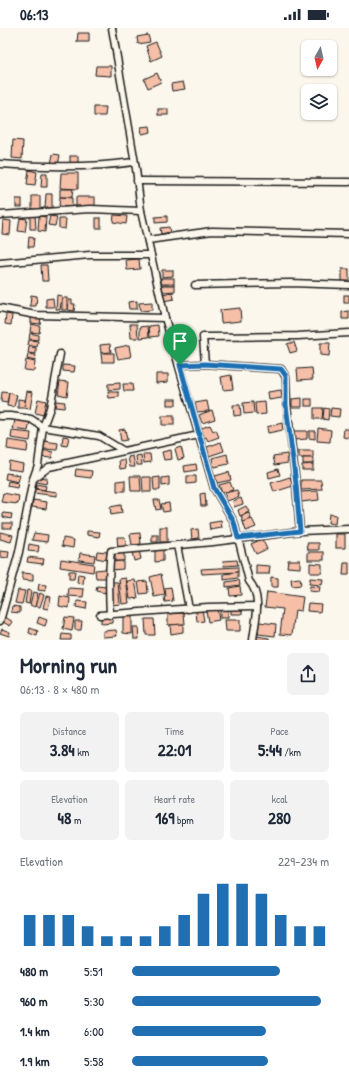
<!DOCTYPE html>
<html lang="en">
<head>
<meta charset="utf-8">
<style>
	:root { --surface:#fff; --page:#f2f2f3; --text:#1f2937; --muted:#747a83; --accent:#1f6fb2 }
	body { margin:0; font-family:"Patrick Hand",sans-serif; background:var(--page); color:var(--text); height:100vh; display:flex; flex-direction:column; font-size:15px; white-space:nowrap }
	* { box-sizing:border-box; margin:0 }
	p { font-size:13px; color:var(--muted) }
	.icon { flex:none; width:22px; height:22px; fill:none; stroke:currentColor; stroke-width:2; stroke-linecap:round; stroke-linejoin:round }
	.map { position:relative; height:612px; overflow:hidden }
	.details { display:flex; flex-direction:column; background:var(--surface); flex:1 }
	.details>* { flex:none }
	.needle { width:26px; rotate:188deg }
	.buttons { position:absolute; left:301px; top:12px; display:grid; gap:8px }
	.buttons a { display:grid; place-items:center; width:36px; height:36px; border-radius:6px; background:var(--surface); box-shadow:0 1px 3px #0004; font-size:20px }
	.pin { position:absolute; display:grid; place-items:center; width:34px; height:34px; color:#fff; margin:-41px -17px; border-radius:50% 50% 50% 0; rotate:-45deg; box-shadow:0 0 4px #0007 }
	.pin .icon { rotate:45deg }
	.round { display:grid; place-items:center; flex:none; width:42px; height:42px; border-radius:6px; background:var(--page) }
	.summary { display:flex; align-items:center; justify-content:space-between; height:68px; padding:0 20px }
	h1 { font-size:22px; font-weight:800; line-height:30px }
	.figures { display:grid; grid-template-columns:repeat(3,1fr); gap:6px; height:68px; padding:4px 20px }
	.figures div { display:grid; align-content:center; border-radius:6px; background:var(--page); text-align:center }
	.figures b { font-size:17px; font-weight:800 }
	.figures small { font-size:11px; font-weight:400 }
	.figures p { font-size:11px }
	.chart { height:112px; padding:8px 20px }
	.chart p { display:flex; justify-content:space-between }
	.chart svg { width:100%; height:72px; margin-top:4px; stroke:var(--accent); stroke-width:6 }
	ul { padding:0 20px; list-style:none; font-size:13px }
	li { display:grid; grid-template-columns:64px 48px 1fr; align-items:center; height:30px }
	li i { height:10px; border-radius:5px; background:var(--accent) }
	.status { display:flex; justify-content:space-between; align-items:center; height:28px; padding:0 20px; background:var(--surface); direction:ltr }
	.status svg { height:11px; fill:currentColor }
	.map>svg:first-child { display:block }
	.building { fill:#f5bfa8; stroke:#1c1c1c }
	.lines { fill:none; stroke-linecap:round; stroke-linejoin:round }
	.street-casing { stroke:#1c1c1c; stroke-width:9 }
	.street { stroke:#fbf7ec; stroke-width:6 }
	.route-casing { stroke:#fff; stroke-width:8 }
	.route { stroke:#1f6fb2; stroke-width:5 }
</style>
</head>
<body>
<div class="status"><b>06:13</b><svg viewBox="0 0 49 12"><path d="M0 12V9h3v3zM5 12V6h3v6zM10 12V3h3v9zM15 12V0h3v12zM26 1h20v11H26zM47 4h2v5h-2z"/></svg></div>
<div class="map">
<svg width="349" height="612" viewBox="0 0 349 612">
	<rect width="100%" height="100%" fill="#fbf7ec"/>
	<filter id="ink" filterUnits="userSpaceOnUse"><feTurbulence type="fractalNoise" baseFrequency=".025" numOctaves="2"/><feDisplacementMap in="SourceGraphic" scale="8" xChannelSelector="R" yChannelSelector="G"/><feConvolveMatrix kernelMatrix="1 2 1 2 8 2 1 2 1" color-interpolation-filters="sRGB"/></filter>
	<g filter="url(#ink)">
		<g class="building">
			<polygon points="78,5 89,5 89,14 77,14"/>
			<polygon points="148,7 150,14 138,16 137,9"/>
			<polygon points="156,14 162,28 151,33 146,18"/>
			<polygon points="96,38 111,38 111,48 95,47"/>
			<polygon points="157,45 161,54 148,60 144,51"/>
			<polygon points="183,54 185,61 172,63 171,56"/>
			<polygon points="94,79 106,79 105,88 94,88"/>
			<rect x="158" y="81" width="10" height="6"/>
			<polygon points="150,98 151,104 142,106 141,99"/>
			<polygon points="13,112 23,113 22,131 12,130"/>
			<polygon points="53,126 60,127 58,137 51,136"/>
			<rect x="70" y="128" width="8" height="9"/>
			<polygon points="29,142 37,144 35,157 27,156"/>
			<polygon points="42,145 47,145 47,159 41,159"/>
			<polygon points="61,145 78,145 78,161 60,160"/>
			<polygon points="60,161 73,161 72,169 60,169"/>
			<polygon points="46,166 52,166 52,180 45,180"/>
			<rect x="32" y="168" width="8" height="13"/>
			<polygon points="60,169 72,170 72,179 59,178"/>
			<rect x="76" y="169" width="19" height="10"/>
			<rect x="16" y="171" width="6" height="8"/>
			<polygon points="30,187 35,187 36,201 30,201"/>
			<polygon points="114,187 127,188 126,196 113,194"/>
			<polygon points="39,188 46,189 45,204 38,203"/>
			<polygon points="50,188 57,189 55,198 48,197"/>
			<polygon points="167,188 167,194 155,195 155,189"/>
			<polygon points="20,190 27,191 25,204 18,203"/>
			<rect x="96" y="190" width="5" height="10"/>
			<polygon points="59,191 66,191 65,201 59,200"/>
			<polygon points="3,192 11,193 10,207 2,206"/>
			<polygon points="169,199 170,204 161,206 160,200"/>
			<polygon points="29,209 34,210 33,219 28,219"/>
			<polygon points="139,231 140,241 127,242 126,232"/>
			<polygon points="41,237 47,237 48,253 42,253"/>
			<rect x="342" y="241" width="7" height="13"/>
			<polygon points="162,242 173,242 173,248 162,249"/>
			<rect x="161" y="250" width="13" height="6"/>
			<polygon points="162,257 175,257 175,263 163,264"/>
			<polygon points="173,264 174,271 163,273 162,266"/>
			<polygon points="31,267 37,268 36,278 30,278"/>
			<polygon points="57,267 62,268 60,282 56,281"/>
			<rect x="344" y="267" width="5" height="8"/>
			<polygon points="53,270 54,279 46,279 46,271"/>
			<rect x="62" y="270" width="5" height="12"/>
			<polygon points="69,272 72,272 72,276 75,276 74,283 68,282"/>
			<polygon points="137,273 137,281 129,281 128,274"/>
			<polygon points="152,274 152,282 140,283 139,275"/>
			<polygon points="240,280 241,293 221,295 220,282"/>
			<polygon points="349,283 349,291 342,291 342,284"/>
			<polygon points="6,286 12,287 11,297 5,296"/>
			<polygon points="31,288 41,289 40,296 31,295"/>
			<polygon points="31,296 40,298 39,305 30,304"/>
			<polygon points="130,296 137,296 138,310 131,310"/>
			<polygon points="158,297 159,308 150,309 149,298"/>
			<polygon points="148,298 149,309 140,310 140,299"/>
			<polygon points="30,305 38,307 38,312 29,311"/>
			<polygon points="29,312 38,313 37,319 28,317"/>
			<polygon points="294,314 297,323 290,325 287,316"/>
			<polygon points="320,315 330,315 329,328 320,327"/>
			<polygon points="110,316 111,324 101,325 100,317"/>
			<polygon points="129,317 131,329 118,331 115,320"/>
			<polygon points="29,319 36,320 36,326 28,325"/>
			<polygon points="101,325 114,325 114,334 102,334"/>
			<polygon points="28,326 36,327 35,333 27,331"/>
			<polygon points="26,332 35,334 34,343 24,342"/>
			<polygon points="63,337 75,338 74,344 63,343"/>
			<polygon points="312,340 313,351 298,352 297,341"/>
			<polygon points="156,346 168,346 168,354 156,355"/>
			<polygon points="231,347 233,361 223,362 221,349"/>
			<polygon points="60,353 69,354 67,368 58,366"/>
			<polygon points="120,355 120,361 108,362 108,356"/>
			<polygon points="123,356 132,356 133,363 124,363"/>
			<polygon points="281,362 282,370 269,372 268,364"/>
			<polygon points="27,363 33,364 30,381 24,380"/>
			<polygon points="2,364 9,365 7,375 1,374"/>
			<polygon points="108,364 119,364 119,369 109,370"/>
			<polygon points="9,365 17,367 14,379 7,378"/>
			<polygon points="302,370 302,379 292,379 292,371"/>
			<polygon points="18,371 25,372 24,380 18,380"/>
			<polygon points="38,371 46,373 43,387 35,385"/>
			<rect x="167" y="371" width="9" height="6"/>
			<rect x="305" y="371" width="7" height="7"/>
			<polygon points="56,373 65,374 64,380 55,379"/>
			<polygon points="207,373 209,383 197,384 195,375"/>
			<polygon points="253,374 254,385 244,386 243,375"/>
			<polygon points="265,374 266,386 256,387 255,375"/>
			<polygon points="233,377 240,377 241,387 234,388"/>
			<polygon points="314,380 323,380 322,391 314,391"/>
			<polygon points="324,380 329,381 328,392 323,391"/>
			<polygon points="331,380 340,381 339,389 330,388"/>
			<polygon points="212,382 215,391 202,395 199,387"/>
			<rect x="162" y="388" width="12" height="9"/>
			<polygon points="15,392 30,394 28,403 13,401"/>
			<polygon points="282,395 283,402 268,405 267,399"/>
			<polygon points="210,397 213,403 216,402 219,409 208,413 206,409 203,411 199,401"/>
			<polygon points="318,400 331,402 330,414 317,413"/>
			<polygon points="125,401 127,412 121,413 119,402"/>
			<polygon points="344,401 349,401 349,410 343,409"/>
			<polygon points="12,403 31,405 30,413 11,410"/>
			<polygon points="292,403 307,403 307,411 293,412"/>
			<polygon points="309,403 315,403 315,411 309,410"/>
			<polygon points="63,408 69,409 67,418 62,417"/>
			<polygon points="8,412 28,415 27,424 7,421"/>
			<polygon points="44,413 58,415 57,422 43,421"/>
			<polygon points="221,414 224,423 209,428 207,419"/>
			<polygon points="181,419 184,430 178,432 175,421"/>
			<polygon points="41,422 53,424 52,430 40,429"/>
			<polygon points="171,422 172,431 164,432 162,424"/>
			<rect x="299" y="423" width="14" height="7"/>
			<polygon points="143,426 150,426 151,434 144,435"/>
			<polygon points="227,426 229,436 214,439 212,430"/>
			<polygon points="287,426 288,435 275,437 273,428"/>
			<polygon points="141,427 142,437 137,437 136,428"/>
			<polygon points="133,428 135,439 130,439 128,429"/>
			<rect x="303" y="430" width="10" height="6"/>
			<polygon points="119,432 125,432 126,440 120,441"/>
			<polygon points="9,433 23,436 22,443 8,441"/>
			<polygon points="196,436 197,442 185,444 184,438"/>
			<polygon points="313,436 313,442 302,442 302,437"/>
			<polygon points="76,441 92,443 91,450 75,448"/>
			<polygon points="278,441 280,447 269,450 268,444"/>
			<polygon points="229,444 231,452 217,455 215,448"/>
			<polygon points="6,445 20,447 18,454 5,451"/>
			<polygon points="130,448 140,448 141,463 131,463"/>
			<polygon points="187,448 196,448 196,455 187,456"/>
			<polygon points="37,449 47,450 46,456 36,454"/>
			<polygon points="142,449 151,449 151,464 143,464"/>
			<polygon points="160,449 160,462 154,462 153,450"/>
			<polygon points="169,449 169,457 162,458 162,450"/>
			<polygon points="290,449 293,458 274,464 271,455"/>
			<polygon points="125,452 125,463 117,463 117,453"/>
			<polygon points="301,452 321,452 322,461 301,462"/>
			<polygon points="8,453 18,455 17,460 7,458"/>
			<polygon points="230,454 233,462 222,465 219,457"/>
			<polygon points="36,456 46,458 45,462 35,460"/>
			<polygon points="35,461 57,464 57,468 34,465"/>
			<polygon points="237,462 239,469 227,473 225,465"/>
			<polygon points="318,463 319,472 301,474 300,464"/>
			<polygon points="3,465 19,468 18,476 1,474"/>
			<polygon points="205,465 206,478 201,478 200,466"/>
			<polygon points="241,470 243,476 234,479 233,473"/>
			<polygon points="33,472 47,474 46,481 32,479"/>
			<polygon points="154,472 159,472 161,481 156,482"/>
			<polygon points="169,475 170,483 163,484 161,476"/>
			<polygon points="121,477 122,485 111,487 110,479"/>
			<polygon points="246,478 249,484 240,488 238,482"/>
			<polygon points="3,485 12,486 11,491 3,489"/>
			<polygon points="249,485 251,490 243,494 241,488"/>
			<polygon points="329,486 336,487 335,496 328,495"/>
			<polygon points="252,491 256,499 246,503 243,494"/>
			<polygon points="221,493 222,500 210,502 209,495"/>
			<rect x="3" y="495" width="9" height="5"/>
			<rect x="160" y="499" width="7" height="15"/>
			<polygon points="198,501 199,510 192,511 191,502"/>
			<polygon points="87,503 100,504 99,509 87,507"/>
			<polygon points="0,504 13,507 11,514 0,511"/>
			<polygon points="34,505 48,507 47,514 32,512"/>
			<polygon points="140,505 141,516 132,517 130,506"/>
			<rect x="336" y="506" width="9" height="14"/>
			<rect x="152" y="507" width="6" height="7"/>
			<polygon points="117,509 125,509 126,519 118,520"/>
			<polygon points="63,510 74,512 73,520 62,518"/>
			<polygon points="262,511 267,521 256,526 251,516"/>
			<polygon points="307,515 319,515 319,522 308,522"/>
			<polygon points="29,516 39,518 38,524 28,523"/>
			<polygon points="139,522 141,531 134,533 132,524"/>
			<polygon points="155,522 163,522 163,533 155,534"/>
			<polygon points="0,523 9,524 8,530 0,529"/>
			<polygon points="97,523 107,524 106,532 96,530"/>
			<rect x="308" y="524" width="16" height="8"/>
			<polygon points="80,525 95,527 94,534 79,532"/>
			<rect x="115" y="525" width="9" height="8"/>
			<polygon points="28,529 44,531 43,536 27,534"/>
			<polygon points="61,531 94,536 93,544 60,539"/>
			<polygon points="237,532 238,537 224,538 223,533"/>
			<polygon points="288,532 300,532 300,540 287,539"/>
			<polygon points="123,533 123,541 111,542 111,534"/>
			<polygon points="310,535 322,536 322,545 310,545"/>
			<polygon points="344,535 349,535 349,547 343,547"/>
			<polygon points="256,537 270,538 269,546 256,546"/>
			<polygon points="238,539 238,544 202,546 201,541"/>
			<polygon points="106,541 107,550 96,550 95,542"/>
			<polygon points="69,543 75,543 74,551 69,551"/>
			<polygon points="238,544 238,550 224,552 224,546"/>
			<polygon points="22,545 33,546 33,553 22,552"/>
			<polygon points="78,546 84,547 83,556 77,555"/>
			<polygon points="161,546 165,567 154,569 150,549"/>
			<polygon points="271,549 278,550 278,559 271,559"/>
			<polygon points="126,550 129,575 122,576 119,551"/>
			<polygon points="300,550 301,557 292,558 291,551"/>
			<polygon points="310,550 323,551 322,557 309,556"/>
			<polygon points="135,552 138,570 130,571 127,553"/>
			<polygon points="239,552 240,557 226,559 226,554"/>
			<polygon points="147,553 148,565 140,566 138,554"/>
			<polygon points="110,554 118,554 120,576 112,577"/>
			<polygon points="39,556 46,557 45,563 38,562"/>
			<polygon points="97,558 106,559 105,565 96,563"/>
			<polygon points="240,558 241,567 230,568 229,560"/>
			<polygon points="310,558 320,559 319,564 309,563"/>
			<polygon points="171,559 173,573 165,574 164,569 166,569 165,560"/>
			<polygon points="69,560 84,561 83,569 68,568"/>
			<polygon points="18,562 25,563 22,576 15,575"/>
			<polygon points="27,562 31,563 29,576 25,575"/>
			<polygon points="33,564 38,565 35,579 30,577"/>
			<polygon points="267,564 303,569 301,583 295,582 292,607 280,606 283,581 265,579"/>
			<polygon points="40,565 44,567 40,579 36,578"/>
			<polygon points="46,568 51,569 48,581 43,580"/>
			<polygon points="60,568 70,570 69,580 59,578"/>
			<polygon points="77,573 87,574 86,581 76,579"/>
			<polygon points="308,575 321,576 320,584 307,583"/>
			<polygon points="12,578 20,579 20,585 11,584"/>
			<polygon points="217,580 219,592 208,594 206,582"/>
			<polygon points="202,581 204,593 197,594 196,582"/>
			<rect x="220" y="581" width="8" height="9"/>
			<polygon points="242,581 242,586 231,586 231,582"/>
			<polygon points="184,585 185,596 168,597 168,586"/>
			<polygon points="112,588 113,595 101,596 101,590"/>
			<polygon points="123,588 132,588 132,606 123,605"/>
			<polygon points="5,589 13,594 10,598 3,594"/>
			<polygon points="39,589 47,592 45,598 37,595"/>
			<polygon points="65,589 74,590 72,603 63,601"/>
			<polygon points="145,591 154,591 155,607 146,607"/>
			<polygon points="225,592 240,592 240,603 226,603"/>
			<polygon points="75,593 82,593 81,602 75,602"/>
			<polygon points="259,594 276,596 275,608 258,606"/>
			<polygon points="183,596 183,604 171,606 170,597"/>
			<polygon points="133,599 138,599 139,611 134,611"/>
			<polygon points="30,600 38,603 37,608 29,605"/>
			<polygon points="2,601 10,604 9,608 0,605"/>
			<polygon points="116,602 117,608 103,609 103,603"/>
			<polygon points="62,606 71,607 71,612 61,612"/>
			<polygon points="256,608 269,610 269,612 255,612"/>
		</g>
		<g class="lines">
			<g class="street-casing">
				<g id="street">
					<path d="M112,0L136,141L141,183L165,290L214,460L234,494L249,553C263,569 255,593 253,612"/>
					<path d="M0,136C45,139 90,140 134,134"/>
					<polyline points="137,153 349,154"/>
					<polyline points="0,187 90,181 141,183"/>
					<polyline points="148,212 212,203 349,206"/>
					<polyline points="0,235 90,227 151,227"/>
					<polyline points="195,257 290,255 349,257"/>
					<polyline points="0,280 36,287 165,290"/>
					<polyline points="205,336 203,309 298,308 349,305"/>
					<polyline points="179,337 205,336 281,341 286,349 287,377 296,456 300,503"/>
					<polyline points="0,388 11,388 31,391 43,399 99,408 124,423"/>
					<polyline points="33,451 38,437 43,399 50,380 60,326"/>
					<polyline points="177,517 189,581"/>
					<polyline points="100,587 208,579 257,578"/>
					<path d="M110,587C109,565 108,544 111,523L213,514L300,503L349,501"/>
					<polyline points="0,593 19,524 33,451 49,439 199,407"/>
				</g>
			</g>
			<use href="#street" class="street"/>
		</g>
	</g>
	<g class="lines" filter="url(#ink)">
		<g class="route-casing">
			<polygon id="route" points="205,336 281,341 286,348 286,377 296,456 300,503 238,510 234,494 214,460 180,337"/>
		</g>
		<use href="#route" class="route"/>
	</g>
</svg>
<div class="buttons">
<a><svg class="needle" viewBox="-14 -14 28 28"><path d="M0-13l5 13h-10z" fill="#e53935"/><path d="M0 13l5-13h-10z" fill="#747a83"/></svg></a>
<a><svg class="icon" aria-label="layers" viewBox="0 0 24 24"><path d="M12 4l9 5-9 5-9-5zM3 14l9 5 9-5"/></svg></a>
</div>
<div class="pin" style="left:180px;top:337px;background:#1e9e55"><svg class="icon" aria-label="arrive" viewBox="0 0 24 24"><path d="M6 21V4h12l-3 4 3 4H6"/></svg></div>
</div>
<section class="details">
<div class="summary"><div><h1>Morning run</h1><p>06:13 · 8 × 480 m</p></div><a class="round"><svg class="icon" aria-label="share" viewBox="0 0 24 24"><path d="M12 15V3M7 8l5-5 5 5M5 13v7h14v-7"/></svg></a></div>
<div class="figures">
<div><p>Distance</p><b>3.84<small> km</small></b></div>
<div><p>Time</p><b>22:01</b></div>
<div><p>Pace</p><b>5:44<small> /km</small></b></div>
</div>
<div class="figures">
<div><p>Elevation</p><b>48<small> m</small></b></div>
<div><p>Heart rate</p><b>169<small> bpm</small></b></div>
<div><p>kcal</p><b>280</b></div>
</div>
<div class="chart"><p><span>Elevation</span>229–234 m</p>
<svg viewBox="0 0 160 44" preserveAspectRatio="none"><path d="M5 44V25M15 44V25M25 44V25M35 44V32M45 44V38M55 44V38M65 44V38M75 44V32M85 44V25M95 44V12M105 44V6M115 44V6M125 44V12M135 44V25M145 44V32M155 44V32"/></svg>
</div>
<ul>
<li><b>480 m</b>5:51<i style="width:75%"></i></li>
<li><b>960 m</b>5:30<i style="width:96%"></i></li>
<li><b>1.4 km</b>6:00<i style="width:68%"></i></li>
<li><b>1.9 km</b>5:58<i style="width:69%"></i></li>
</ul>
</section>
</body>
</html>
